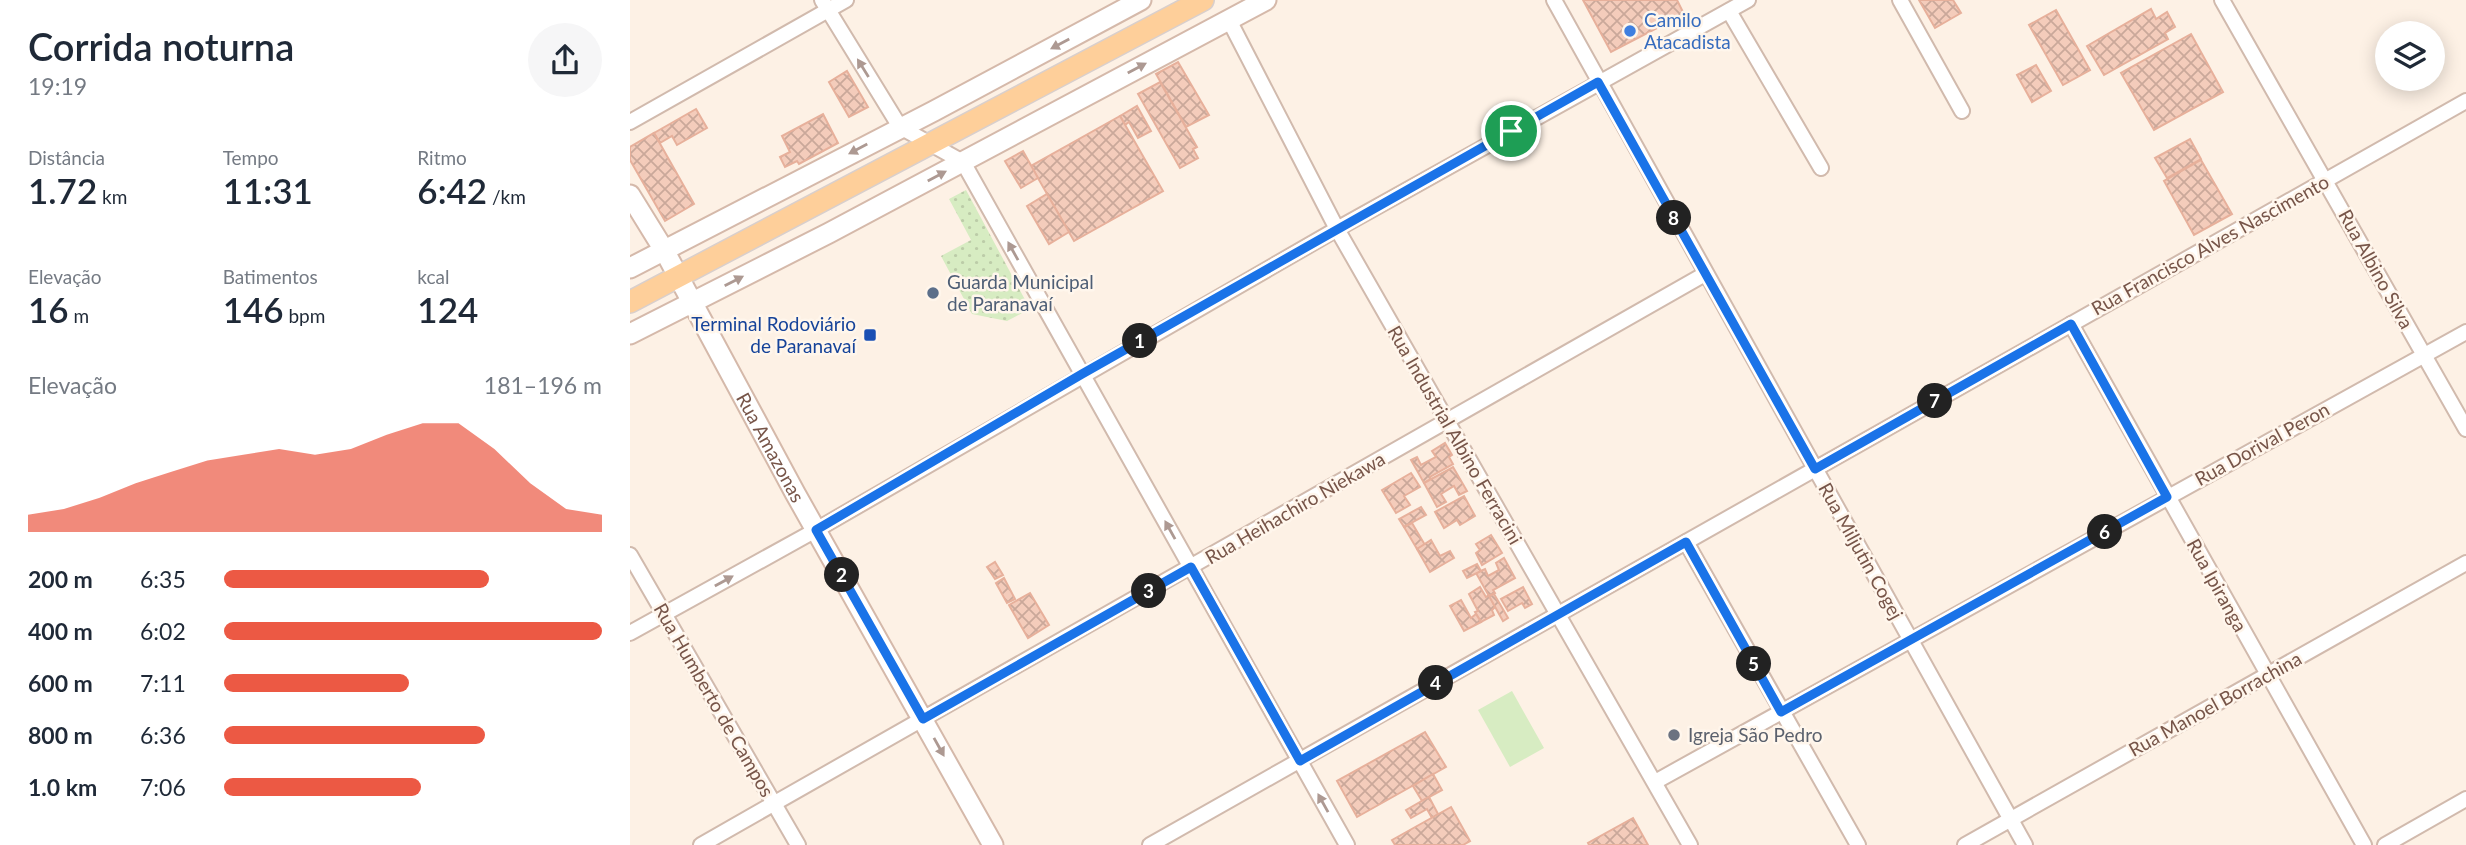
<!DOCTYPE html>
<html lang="pt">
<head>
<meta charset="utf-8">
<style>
	:root { --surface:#fff; --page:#f6f6f7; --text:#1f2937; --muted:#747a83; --accent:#ec5944 }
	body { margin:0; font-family:Lato,sans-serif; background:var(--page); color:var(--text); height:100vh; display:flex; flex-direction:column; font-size:26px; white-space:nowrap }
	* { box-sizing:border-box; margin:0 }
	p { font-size:23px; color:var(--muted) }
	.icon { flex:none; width:38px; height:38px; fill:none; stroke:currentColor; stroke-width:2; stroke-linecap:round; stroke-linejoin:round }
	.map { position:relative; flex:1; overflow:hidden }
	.side { display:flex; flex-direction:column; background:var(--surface); width:630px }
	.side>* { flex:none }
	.buttons { position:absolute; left:1745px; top:21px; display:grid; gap:14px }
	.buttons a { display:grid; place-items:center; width:70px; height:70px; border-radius:50%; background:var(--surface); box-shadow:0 4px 18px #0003; font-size:35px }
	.pin { position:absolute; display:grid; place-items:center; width:60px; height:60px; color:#fff; margin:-30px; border:4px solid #fff; border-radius:50%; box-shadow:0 2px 7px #0007 }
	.km { position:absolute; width:35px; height:35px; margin:-18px; border-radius:50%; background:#222; color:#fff; font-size:19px; line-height:35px; text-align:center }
	.round { display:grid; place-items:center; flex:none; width:74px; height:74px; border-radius:37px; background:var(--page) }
	.overview { display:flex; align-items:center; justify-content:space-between; height:119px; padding:0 28px }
	h1 { font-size:38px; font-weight:600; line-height:52px }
	.stats { display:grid; grid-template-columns:repeat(3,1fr); gap:10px; height:119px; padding:7px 28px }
	.stats div { display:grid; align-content:center }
	.stats b { font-size:35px; font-weight:600 }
	.stats small { font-size:19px; font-weight:400 }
	.stats p { font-size:19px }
	.chart { height:196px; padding:14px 28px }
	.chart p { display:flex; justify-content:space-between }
	.chart svg { width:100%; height:126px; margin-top:7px; fill:var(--accent); opacity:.7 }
	ul { padding:0 28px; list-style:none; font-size:23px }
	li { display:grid; grid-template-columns:112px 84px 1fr; align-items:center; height:52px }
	li i { height:18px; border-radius:9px; background:var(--accent) }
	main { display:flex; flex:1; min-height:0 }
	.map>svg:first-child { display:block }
	.grass { fill:url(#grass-dots) }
	.pitch { fill:#d7ecc2 }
	.building { fill:url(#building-cross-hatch); stroke:#e7b09b; stroke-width:2 }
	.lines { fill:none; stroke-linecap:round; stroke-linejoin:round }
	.street-casing { stroke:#d1baad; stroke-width:18 }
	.secondary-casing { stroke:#d5b9aa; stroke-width:23 }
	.primary-casing { stroke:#d9cfcc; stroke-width:24 }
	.street { stroke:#fff; stroke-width:14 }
	.secondary { stroke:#fff; stroke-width:19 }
	.primary { stroke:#fecf9a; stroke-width:21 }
	.oneway { fill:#ad9992 }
	.route-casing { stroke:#fff; stroke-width:14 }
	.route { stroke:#1a73e8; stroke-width:9 }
	.shop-dot { fill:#3f7fe0; stroke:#fff6ec; stroke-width:2.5 }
	.service-dot { fill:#5c6f8a; stroke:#fff6ec; stroke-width:2.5 }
	.transit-dot { fill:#1a4fb4; stroke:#fff6ec; stroke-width:2.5 }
	.worship-dot { fill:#6b7280; stroke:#fff6ec; stroke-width:2.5 }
	.labels { text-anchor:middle; stroke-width:5; stroke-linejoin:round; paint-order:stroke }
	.shop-label { font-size:19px; fill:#366cbe; stroke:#fff6ec; text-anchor:start }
	.street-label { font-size:19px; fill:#775549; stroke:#fff6ec }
	.service-label { font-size:19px; fill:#4e5e75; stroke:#fff6ec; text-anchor:start }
	.transit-label { font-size:19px; fill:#164399; stroke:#fff6ec; text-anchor:end }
	.worship-label { font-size:19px; fill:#5b616d; stroke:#fff6ec; text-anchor:start }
</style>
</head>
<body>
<main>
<section class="side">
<div class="overview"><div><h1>Corrida noturna</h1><p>19:19</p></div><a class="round"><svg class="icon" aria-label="share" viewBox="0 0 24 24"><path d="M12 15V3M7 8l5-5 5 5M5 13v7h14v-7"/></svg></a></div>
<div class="stats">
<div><p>Distância</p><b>1.72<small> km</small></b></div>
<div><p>Tempo</p><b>11:31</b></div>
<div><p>Ritmo</p><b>6:42<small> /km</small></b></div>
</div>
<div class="stats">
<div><p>Elevação</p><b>16<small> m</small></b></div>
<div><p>Batimentos</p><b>146<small> bpm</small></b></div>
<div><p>kcal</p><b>124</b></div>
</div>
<div class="chart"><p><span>Elevação</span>181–196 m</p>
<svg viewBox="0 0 160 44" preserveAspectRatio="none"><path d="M0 44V38L10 36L20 32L30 27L40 23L50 19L60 17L70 15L80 17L90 15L100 10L110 6L120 6L130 15L140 27L150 36L160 38V44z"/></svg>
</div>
<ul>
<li><b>200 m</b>6:35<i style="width:70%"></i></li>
<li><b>400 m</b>6:02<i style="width:100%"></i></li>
<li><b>600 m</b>7:11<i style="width:49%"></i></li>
<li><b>800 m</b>6:36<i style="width:69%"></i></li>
<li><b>1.0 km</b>7:06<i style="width:52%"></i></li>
</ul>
</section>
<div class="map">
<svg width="1836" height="845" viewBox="0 0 1836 845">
	<defs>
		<pattern id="grass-dots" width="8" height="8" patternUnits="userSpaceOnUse" patternTransform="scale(1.75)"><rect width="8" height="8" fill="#d7ecc2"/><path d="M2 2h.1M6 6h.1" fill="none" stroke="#bccca8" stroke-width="1.8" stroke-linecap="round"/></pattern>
		<pattern id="building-cross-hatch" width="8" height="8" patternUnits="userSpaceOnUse" patternTransform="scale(1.75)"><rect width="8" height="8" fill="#f4ccbb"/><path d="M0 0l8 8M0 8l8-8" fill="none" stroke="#caa89a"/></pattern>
	</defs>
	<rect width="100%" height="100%" fill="#fdf1e5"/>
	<polygon class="grass" points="336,190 400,309 377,321 342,314 311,256 341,240 319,199"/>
	<polygon class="pitch" points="882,691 914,748 880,767 848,710"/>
	<g class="building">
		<polygon points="953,0 1047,0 1054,14 981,52"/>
		<polygon points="1289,0 1323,0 1331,13 1305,28"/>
		<polygon points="1521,9 1526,19 1537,12 1545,27 1535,33 1538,39 1474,75 1457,46"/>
		<polygon points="1426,10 1460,70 1433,85 1399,25"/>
		<polygon points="1561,34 1593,92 1524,130 1491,73"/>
		<polygon points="548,62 579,115 556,127 526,74"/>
		<polygon points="1406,65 1421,91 1402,102 1387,75"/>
		<polygon points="217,71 238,107 219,117 199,82"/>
		<polygon points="530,82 567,147 563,149 568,158 550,168 508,94"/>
		<polygon points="507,106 521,131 508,138 499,122 495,125 490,116"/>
		<polygon points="66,109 77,128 47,145 42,136 30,143 24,133"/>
		<polygon points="193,114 208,143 169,164 167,161 155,167 150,157 160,152 152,136"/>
		<polygon points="490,116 533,191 444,241 401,166"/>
		<polygon points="24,133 64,204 35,221 0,160 0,147"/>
		<polygon points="1560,139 1571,159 1537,178 1525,158"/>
		<polygon points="393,151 408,178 391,188 375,161"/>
		<polygon points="1571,160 1602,214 1564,235 1534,181"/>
		<polygon points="417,194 439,232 419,244 397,206"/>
		<polygon points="815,443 822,455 819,457 823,464 800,477 801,479 794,483 781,460 787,457 791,465 806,457 802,451"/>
		<polygon points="823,467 837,491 829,495 824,486 811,494 816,502 807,507 794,483"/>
		<polygon points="781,473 790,487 774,496 780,505 766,513 752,490"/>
		<polygon points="834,496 845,516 830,525 827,520 814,528 805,512"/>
		<polygon points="791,507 796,515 774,527 769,519"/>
		<polygon points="782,523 795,545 787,549 774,527"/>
		<polygon points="861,535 872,553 852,565 846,553 850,550 846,544"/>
		<polygon points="801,540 810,556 820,551 824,558 800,572 787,549"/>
		<polygon points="874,558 885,578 863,590 865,593 859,596 846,573 855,569 858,576 869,570 866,563"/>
		<polygon points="365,562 373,575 365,579 357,567"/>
		<polygon points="847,564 851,571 837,578 833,571"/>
		<polygon points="374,578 385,599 377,603 366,583"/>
		<polygon points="850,587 856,597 859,595 865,607 862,610 864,615 851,622 845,612 848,611 839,594"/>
		<polygon points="893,587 902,604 895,608 892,603 878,611 871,599"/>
		<polygon points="400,593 419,625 398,638 379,605"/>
		<polygon points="864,594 878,618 873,621 859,596"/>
		<polygon points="831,600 841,618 846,614 851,622 834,631 820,606"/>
		<polygon points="795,732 816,767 727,817 707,781"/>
		<polygon points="803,774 812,790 792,801 783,786"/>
		<polygon points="799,797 808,814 802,818 797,809 781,818 776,810"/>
		<polygon points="821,807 840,841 833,845 765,845 762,840"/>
		<polygon points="1003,818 1018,845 959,845 958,843"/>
	</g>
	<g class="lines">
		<g class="street-casing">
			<g id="street">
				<polyline points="192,0 270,127 333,162 717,845"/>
				<polyline points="924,0 1395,845"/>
				<polyline points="1270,0 1332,111"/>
				<polyline points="1592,0 1836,429"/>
				<polyline points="1099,11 1191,168"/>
				<polyline points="599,20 707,229 1060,845"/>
				<polyline points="0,122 216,0"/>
				<polyline points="1441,324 1734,845"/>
				<polyline points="1056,542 1228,845"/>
				<polyline points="0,555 168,845"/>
				<polyline points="0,633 186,530 707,229 1118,0"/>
				<polyline points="1025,782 1836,332"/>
				<polyline points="71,845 1075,274"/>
				<polyline points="520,845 1836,101"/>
				<polyline points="1335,845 1836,563"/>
				<polyline points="1755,845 1836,799"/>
			</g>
		</g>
		<g class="secondary-casing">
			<g id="secondary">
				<path id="s1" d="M0,195L34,250L165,493L363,845"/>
				<polyline points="0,268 304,111 511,0"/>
				<polyline points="0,334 199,233 636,0"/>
			</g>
		</g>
		<g class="primary-casing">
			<polyline id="primary" points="0,302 573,0"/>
		</g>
		<use href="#street" class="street"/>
		<use href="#secondary" class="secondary"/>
		<use href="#primary" class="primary"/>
	</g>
	<defs><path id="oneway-solid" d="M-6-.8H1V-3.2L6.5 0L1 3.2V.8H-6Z" transform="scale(1.75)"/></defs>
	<g class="oneway">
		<use href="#oneway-solid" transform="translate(430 44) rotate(152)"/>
		<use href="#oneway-solid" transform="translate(233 68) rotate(-122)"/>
		<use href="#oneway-solid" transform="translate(507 68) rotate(-28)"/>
		<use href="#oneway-solid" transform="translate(228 149) rotate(152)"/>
		<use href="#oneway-solid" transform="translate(307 176) rotate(-28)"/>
		<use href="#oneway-solid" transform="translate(383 251) rotate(-119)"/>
		<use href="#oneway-solid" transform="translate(104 281) rotate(-27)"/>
		<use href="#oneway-solid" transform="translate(540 530) rotate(-119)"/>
		<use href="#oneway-solid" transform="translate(94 581) rotate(-29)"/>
		<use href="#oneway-solid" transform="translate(309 747) rotate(61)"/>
		<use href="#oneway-solid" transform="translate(693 803) rotate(-119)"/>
	</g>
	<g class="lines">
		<g class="route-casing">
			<polygon id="route" points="968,82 1185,469 1441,324 1537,497 1151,712 1056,542 670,761 561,567 293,719 186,530 452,374"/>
		</g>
		<use href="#route" class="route"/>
	</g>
	<circle class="shop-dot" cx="1000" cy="31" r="7"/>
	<circle class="service-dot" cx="303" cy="293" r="7"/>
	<rect class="transit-dot" x="233" y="328" width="14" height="14" rx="3.5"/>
	<circle class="worship-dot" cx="1044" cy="735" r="7"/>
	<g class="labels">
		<g class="shop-label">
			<text x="1014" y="27">Camilo<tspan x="1014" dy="22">Atacadista</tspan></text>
		</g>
		<g class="street-label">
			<text transform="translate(1580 245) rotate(-29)" y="7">Rua Francisco Alves Nascimento</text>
			<text transform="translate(1746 269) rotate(61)" y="7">Rua Albino Silva</text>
			<text transform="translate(825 435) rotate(60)" y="7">Rua Industrial Albino Ferracini</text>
			<text transform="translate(1632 444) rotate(-29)" y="7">Rua Dorival Peron</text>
			<text dy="7" stroke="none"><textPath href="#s1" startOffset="289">Rua Amazonas</textPath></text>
			<text transform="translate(665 508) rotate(-30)" y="7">Rua Heihachiro Niekawa</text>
			<text transform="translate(1231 551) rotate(61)" y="7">Rua Miljutin Cogej</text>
			<text transform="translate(1587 585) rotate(61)" y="7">Rua Ipiranga</text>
			<text transform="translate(84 700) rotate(60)" y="7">Rua Humberto de Campos</text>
			<text transform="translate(1585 704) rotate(-29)" y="7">Rua Manoel Borrachina</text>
		</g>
		<g class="service-label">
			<text x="317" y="289">Guarda Municipal<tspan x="317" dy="22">de Paranavaí</tspan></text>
		</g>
		<g class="transit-label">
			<text x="226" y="331">Terminal Rodoviário<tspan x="226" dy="22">de Paranavaí</tspan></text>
		</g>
		<g class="worship-label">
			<text x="1058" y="742">Igreja São Pedro</text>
		</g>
	</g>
</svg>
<div class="buttons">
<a><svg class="icon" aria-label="layers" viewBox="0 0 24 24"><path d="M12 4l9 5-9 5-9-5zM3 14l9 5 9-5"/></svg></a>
</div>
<div class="pin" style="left:881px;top:131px;background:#1e9e55"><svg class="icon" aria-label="arrive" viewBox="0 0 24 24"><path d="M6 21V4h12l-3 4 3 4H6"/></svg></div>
<b class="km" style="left:510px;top:341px">1</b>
<b class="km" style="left:212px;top:575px">2</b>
<b class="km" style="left:519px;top:591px">3</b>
<b class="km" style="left:806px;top:683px">4</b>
<b class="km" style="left:1124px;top:664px">5</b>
<b class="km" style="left:1475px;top:532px">6</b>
<b class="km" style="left:1305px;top:401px">7</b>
<b class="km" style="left:1044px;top:218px">8</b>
</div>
</main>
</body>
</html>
